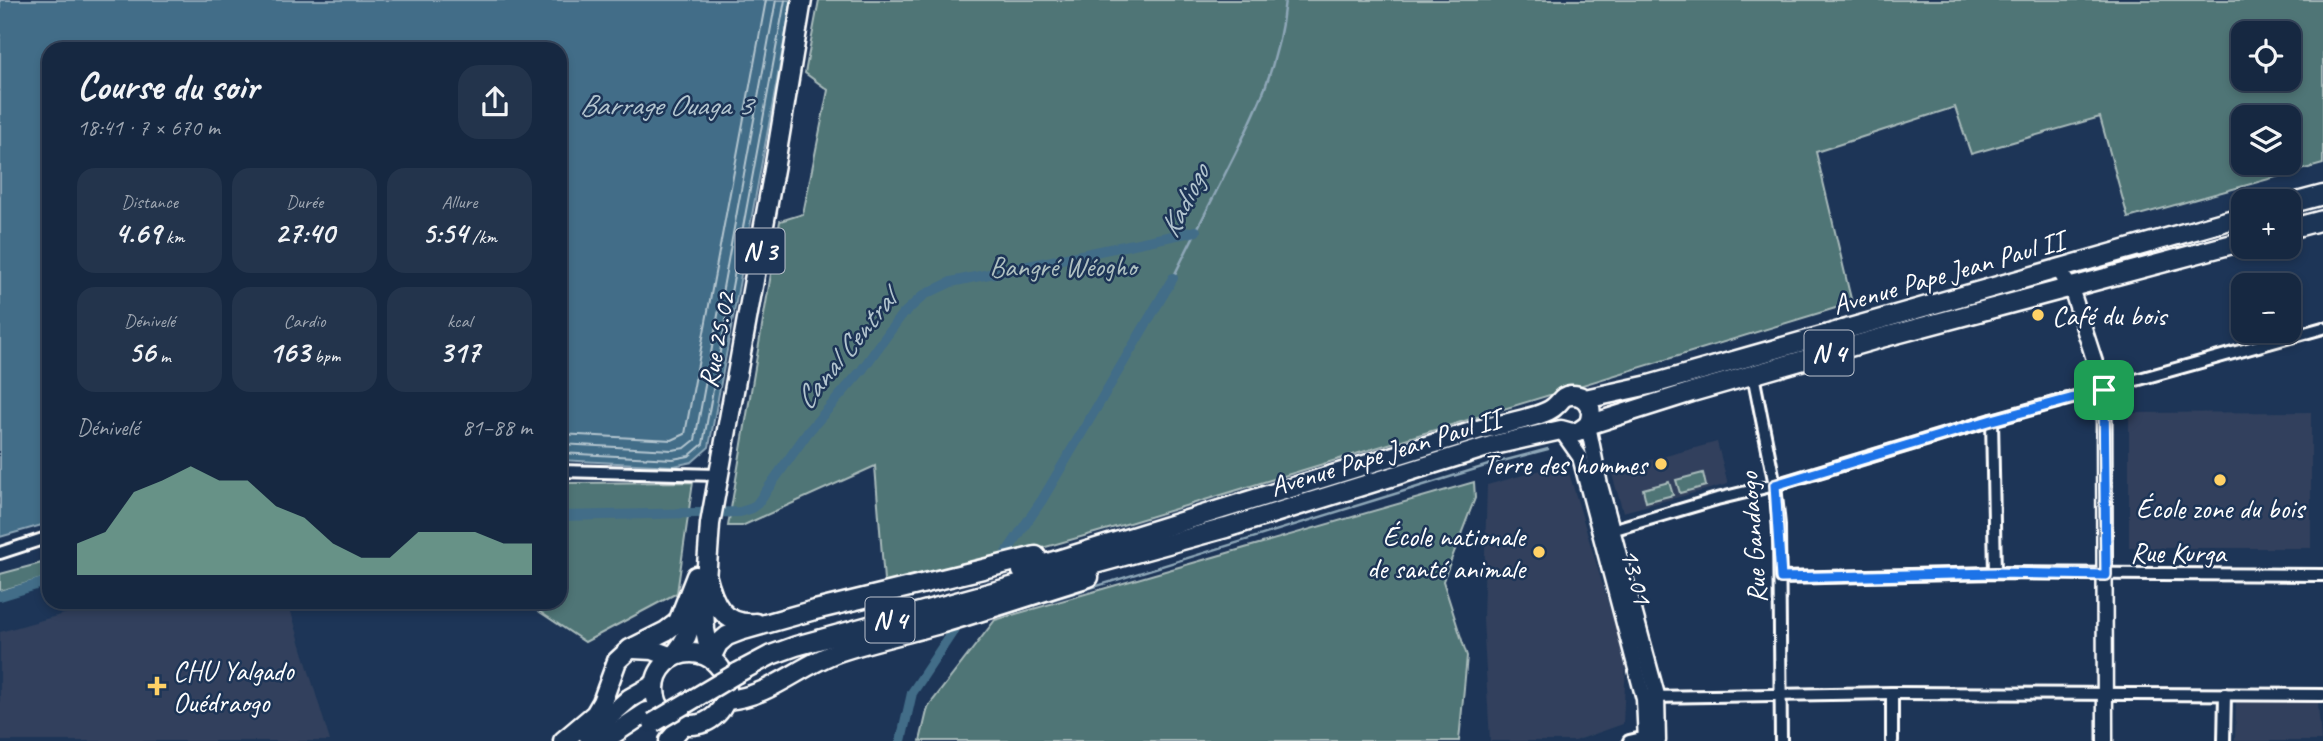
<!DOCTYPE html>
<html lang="fr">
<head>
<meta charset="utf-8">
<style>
	:root { --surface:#162841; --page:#23344c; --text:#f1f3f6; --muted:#9ea6b1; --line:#35445a; --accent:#8abfa5 }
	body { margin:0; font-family:Caveat,sans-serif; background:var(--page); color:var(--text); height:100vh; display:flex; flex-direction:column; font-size:26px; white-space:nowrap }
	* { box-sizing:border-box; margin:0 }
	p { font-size:23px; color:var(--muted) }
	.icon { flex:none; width:38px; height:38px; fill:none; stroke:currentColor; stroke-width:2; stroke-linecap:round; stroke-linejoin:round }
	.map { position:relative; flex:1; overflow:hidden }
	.sheet { position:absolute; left:42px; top:42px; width:525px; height:567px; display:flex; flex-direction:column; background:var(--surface); border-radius:21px; box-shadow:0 4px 10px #0003,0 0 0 2px var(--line) }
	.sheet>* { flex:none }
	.tools { position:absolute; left:2231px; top:21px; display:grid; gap:14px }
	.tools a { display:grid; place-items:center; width:70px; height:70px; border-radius:14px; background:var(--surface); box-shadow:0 4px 10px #0003,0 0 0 2px var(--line); font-size:35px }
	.pin { position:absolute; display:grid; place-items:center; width:60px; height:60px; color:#fff; margin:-30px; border-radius:14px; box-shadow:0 4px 10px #0006 }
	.round { display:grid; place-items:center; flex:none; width:74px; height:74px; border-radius:21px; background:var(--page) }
	.headline { display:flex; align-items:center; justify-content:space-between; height:119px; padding:0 35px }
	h1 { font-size:38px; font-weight:700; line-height:52px }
	.figures { display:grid; grid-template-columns:repeat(3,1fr); gap:10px; height:119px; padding:7px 35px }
	.figures div { display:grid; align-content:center; border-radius:18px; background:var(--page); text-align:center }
	.figures b { font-size:30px; font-weight:700 }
	.figures small { font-size:19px; font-weight:400 }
	.figures p { font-size:19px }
	.chart { height:196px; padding:14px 35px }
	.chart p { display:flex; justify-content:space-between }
	.chart svg { width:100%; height:126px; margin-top:7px; fill:var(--accent); opacity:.7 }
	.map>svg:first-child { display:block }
	.built { fill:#31415d }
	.green { fill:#507576; stroke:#a8baba; stroke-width:2; fill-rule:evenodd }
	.water { fill:#426d88; stroke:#8ea7b8; stroke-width:2 }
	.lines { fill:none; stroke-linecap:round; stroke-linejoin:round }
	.shore { stroke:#b3c5cf; stroke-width:2 }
	.stream { stroke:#8ea7b8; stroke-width:2.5 }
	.canal { stroke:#426d88; stroke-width:10 }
	.minor-casing { stroke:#fff; stroke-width:16 }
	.tertiary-casing { stroke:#fff; stroke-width:19 }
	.primary-casing { stroke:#fff; stroke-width:23 }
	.trunk-casing { stroke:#fff; stroke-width:23 }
	.minor { stroke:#1d3557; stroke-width:10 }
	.tertiary { stroke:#1d3557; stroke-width:14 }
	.primary { stroke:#1d3557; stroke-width:18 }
	.trunk { stroke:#1d3557; stroke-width:18 }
	.trunk-bridge-casing { stroke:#fff; stroke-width:23; stroke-linecap:butt }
	.trunk-bridge { stroke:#1d3557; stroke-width:18 }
	.route-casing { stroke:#fff; stroke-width:14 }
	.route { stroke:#1a73e8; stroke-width:9 }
	.poi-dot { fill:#ffd166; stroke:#1d3557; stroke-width:2.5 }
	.labels { text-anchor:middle; stroke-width:5; stroke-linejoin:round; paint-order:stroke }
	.shield { fill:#1d3557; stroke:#bbc2cd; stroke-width:2 }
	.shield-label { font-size:26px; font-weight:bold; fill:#fff }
	.park-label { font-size:28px; fill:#b0c1c1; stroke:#1d3557 }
	.street-label { font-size:28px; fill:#fff; stroke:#1d3557 }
	.poi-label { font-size:28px; fill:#fff; stroke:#1d3557; text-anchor:start }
	.water-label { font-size:30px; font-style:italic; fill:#b3c5cf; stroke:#1d3557 }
</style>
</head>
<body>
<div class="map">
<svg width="2323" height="741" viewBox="0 0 2323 741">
	<rect width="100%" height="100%" fill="#1d3557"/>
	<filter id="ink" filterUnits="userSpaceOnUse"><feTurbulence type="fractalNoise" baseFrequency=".0143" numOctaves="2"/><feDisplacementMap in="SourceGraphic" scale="14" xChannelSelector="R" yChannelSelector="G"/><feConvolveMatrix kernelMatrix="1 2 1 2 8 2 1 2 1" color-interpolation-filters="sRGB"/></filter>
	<g filter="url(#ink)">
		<g class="built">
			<polygon points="2311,412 2311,548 2129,548 2129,413"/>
			<polygon points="1717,442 1728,484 1623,512 1611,471"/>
			<polygon points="1566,463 1626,662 1623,724 1575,741 1490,741 1483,619 1487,485"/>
			<polygon points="106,602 288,602 330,741 0,741 0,632"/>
			<polygon points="2236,702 2318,703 2321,741 2235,741"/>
		</g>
		<g class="green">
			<path d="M819,0H2323V164L2128,218L2100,117L1971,154L1955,107L1816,152L1852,303L1126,524L885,593L875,466L742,526H728L780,221L803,214L828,90L805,73ZM2244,33H2289V79H2244ZM2244,117H2289V163H2244Z"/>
			<polygon points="1703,473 1706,486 1680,493 1676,480"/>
			<polygon points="693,482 677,593 585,642 525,602 560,602 560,483"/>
			<polygon points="1474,482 1475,498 1443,581 1467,656 1459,741 920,741 928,707 995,620"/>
			<polygon points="1669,482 1673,495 1646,502 1643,489"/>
			<polygon points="49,561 49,577 0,591 0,574"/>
		</g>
		<polygon class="water" points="0,0 792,0 709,447 692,462 674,466 560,460 560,49 49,49 49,523 0,537"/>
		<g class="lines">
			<g class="shore">
				<polyline points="560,434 672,440 685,434 766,0"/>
				<polyline points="560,444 672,450 685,448 695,440 776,0"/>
				<polyline points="560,453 673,459 689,456 703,444 785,0"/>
			</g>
			<g class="stream">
				<path d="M1173,278C1190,243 1208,208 1226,172C1256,113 1279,67 1285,0"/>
				<polyline points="1000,616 1495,463 1548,449"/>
			</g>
			<g class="canal">
				<polyline points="560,516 740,512 750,509 757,504 808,432 862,370 900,317 924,295 951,282 1196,231"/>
				<polyline points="1006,553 1042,500 1173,278"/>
				<polyline points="0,596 49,581"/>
				<polyline points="901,741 912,693 953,631"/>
			</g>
			<g class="minor-casing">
				<g id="minor">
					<polyline points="1753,375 1775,485 1779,525 1781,741"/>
					<polyline points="1992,420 1995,573"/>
					<polyline points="560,471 718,475"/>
					<polyline points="1605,532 1717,499 1775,485 1992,420 2323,328"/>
					<polyline points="0,553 49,537"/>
					<polyline points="1781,578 1995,573 2323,575"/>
					<polyline points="1650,697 1892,693 2323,695"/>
					<polyline points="1629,741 1646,737"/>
					<polyline points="1892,741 1892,693"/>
					<polyline points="2224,741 2225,694"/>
				</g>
			</g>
			<g class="tertiary-casing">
				<g id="tertiary">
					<polyline points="2057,268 2071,288 2104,390 2105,741"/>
					<polyline points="1588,425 1600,485 1657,695 1658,741"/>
					<polyline points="1561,430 1580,457 1644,699 1646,741"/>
				</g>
			</g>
			<g class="primary-casing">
				<g id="primary">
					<circle cx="691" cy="689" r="36"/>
					<path d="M672,657C692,636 692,621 694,593"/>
					<polyline points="711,658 705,630 704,608 710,524 775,164 802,0"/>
				</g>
			</g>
			<g class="trunk-casing">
				<g id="trunk">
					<polyline points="2289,204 2323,195"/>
					<polyline points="2289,229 2323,220"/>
					<polyline points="1585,399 1649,385 2244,216"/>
					<path d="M1022,571L1481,429C1495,426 1545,416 1554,407C1561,402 1561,396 1571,395C1589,394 1595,412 1588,425"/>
					<path d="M706,574C713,602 722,626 756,623"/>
					<polyline points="633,649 653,650 672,657"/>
					<polyline points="711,658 718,644 727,636 740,631 811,611 1036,556"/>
					<polyline points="737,673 771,655 796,646 1226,528 1494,445 1561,430 1572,433 1578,432 1588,425 1692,392 1881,338 2244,241"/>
					<path d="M727,700C771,696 797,667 838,652C870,641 904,634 936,625C987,610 1038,593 1089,577"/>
					<polyline points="588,735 630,698 655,684"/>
					<polyline points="563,741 595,714 602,702 617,661 630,649 666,631 678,622 696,576"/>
					<polyline points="603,741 647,712"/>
					<polyline points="669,741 683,725"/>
				</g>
			</g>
			<use href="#minor" class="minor"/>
			<use href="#tertiary" class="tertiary"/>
			<use href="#primary" class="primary"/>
			<use href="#trunk" class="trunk"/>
			<g class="trunk-bridge-casing">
				<polyline id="trunk-bridge" points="653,723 737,673"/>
			</g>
			<use href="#trunk-bridge" class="trunk-bridge"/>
		</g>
	</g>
	<g class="lines" filter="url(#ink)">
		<g class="route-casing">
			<polygon id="route" points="2104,390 2106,575 1996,573 1781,578 1775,485 1992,420"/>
		</g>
		<use href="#route" class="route"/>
	</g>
	<g class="poi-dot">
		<circle cx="2038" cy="315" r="7"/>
		<circle cx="1661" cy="464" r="7"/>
		<circle cx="2220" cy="480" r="7"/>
		<circle cx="1539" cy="552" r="7"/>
		<path d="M153.5 675.5h7v7h7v7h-7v7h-7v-7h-7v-7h7z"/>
	</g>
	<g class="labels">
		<g class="shield">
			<rect x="735.5" y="228.5" width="49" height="45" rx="5"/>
			<rect x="1804.5" y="330.5" width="49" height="45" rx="5"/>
			<rect x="865.5" y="597.5" width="49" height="45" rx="5"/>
		</g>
		<g class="shield-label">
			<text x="760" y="260">N 3</text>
			<text x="1829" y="362">N 4</text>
			<text x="890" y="629">N 4</text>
		</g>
		<g class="park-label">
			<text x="1063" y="276">Bangré Wéogho</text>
		</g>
		<g class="street-label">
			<text transform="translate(1948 272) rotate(-16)" y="10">Avenue Pape Jean Paul II</text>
			<text transform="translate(716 340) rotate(-79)" y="10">Rue 25.02</text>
			<text transform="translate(1385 452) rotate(-17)" y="10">Avenue Pape Jean Paul II</text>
			<text transform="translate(1752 538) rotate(-94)" y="10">Rue Gandaogo</text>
			<text x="2178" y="562">Rue Kurga</text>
			<text transform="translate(1637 576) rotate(75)" y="10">13.01</text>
		</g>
		<g class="poi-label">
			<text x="2052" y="325">Café du bois</text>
			<text x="1647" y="474" text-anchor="end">Terre des hommes</text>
			<text x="2220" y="518" text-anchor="middle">École zone du bois</text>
			<text x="1525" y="546" text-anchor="end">École nationale<tspan x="1525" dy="32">de santé animale</tspan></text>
			<text x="173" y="680">CHU Yalgado<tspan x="173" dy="32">Ouédraogo</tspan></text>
		</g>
		<g class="water-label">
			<text x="665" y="115">Barrage Ouaga 3</text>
			<text transform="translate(1184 201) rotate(-63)" y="10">Kadiogo</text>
			<text transform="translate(845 350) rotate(-51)" y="10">Canal Central</text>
		</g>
	</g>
</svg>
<div class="tools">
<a><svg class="icon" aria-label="locate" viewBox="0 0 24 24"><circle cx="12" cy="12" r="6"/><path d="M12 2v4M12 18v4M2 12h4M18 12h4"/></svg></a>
<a><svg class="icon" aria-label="layers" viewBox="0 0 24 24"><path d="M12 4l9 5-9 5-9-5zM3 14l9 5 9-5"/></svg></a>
<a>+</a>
<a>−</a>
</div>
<div class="pin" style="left:2104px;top:390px;background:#1e9e55"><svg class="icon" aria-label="arrive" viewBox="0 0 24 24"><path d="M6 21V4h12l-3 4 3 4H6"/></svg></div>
<section class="sheet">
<div class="headline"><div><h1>Course du soir</h1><p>18:41 · 7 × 670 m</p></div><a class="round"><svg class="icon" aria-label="share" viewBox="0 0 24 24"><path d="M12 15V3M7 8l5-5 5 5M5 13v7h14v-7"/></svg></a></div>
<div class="figures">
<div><p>Distance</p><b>4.69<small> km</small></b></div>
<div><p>Durée</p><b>27:40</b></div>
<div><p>Allure</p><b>5:54<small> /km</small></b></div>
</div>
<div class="figures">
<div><p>Dénivelé</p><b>56<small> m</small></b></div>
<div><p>Cardio</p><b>163<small> bpm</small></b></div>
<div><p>kcal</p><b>317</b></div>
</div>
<div class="chart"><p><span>Dénivelé</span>81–88 m</p>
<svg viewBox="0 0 160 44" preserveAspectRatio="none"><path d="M0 44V33L10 29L20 15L30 11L40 6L50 11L60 11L70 20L80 24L90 33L100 38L110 38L120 29L130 29L140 29L150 33L160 33V44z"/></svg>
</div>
</section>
</div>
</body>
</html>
